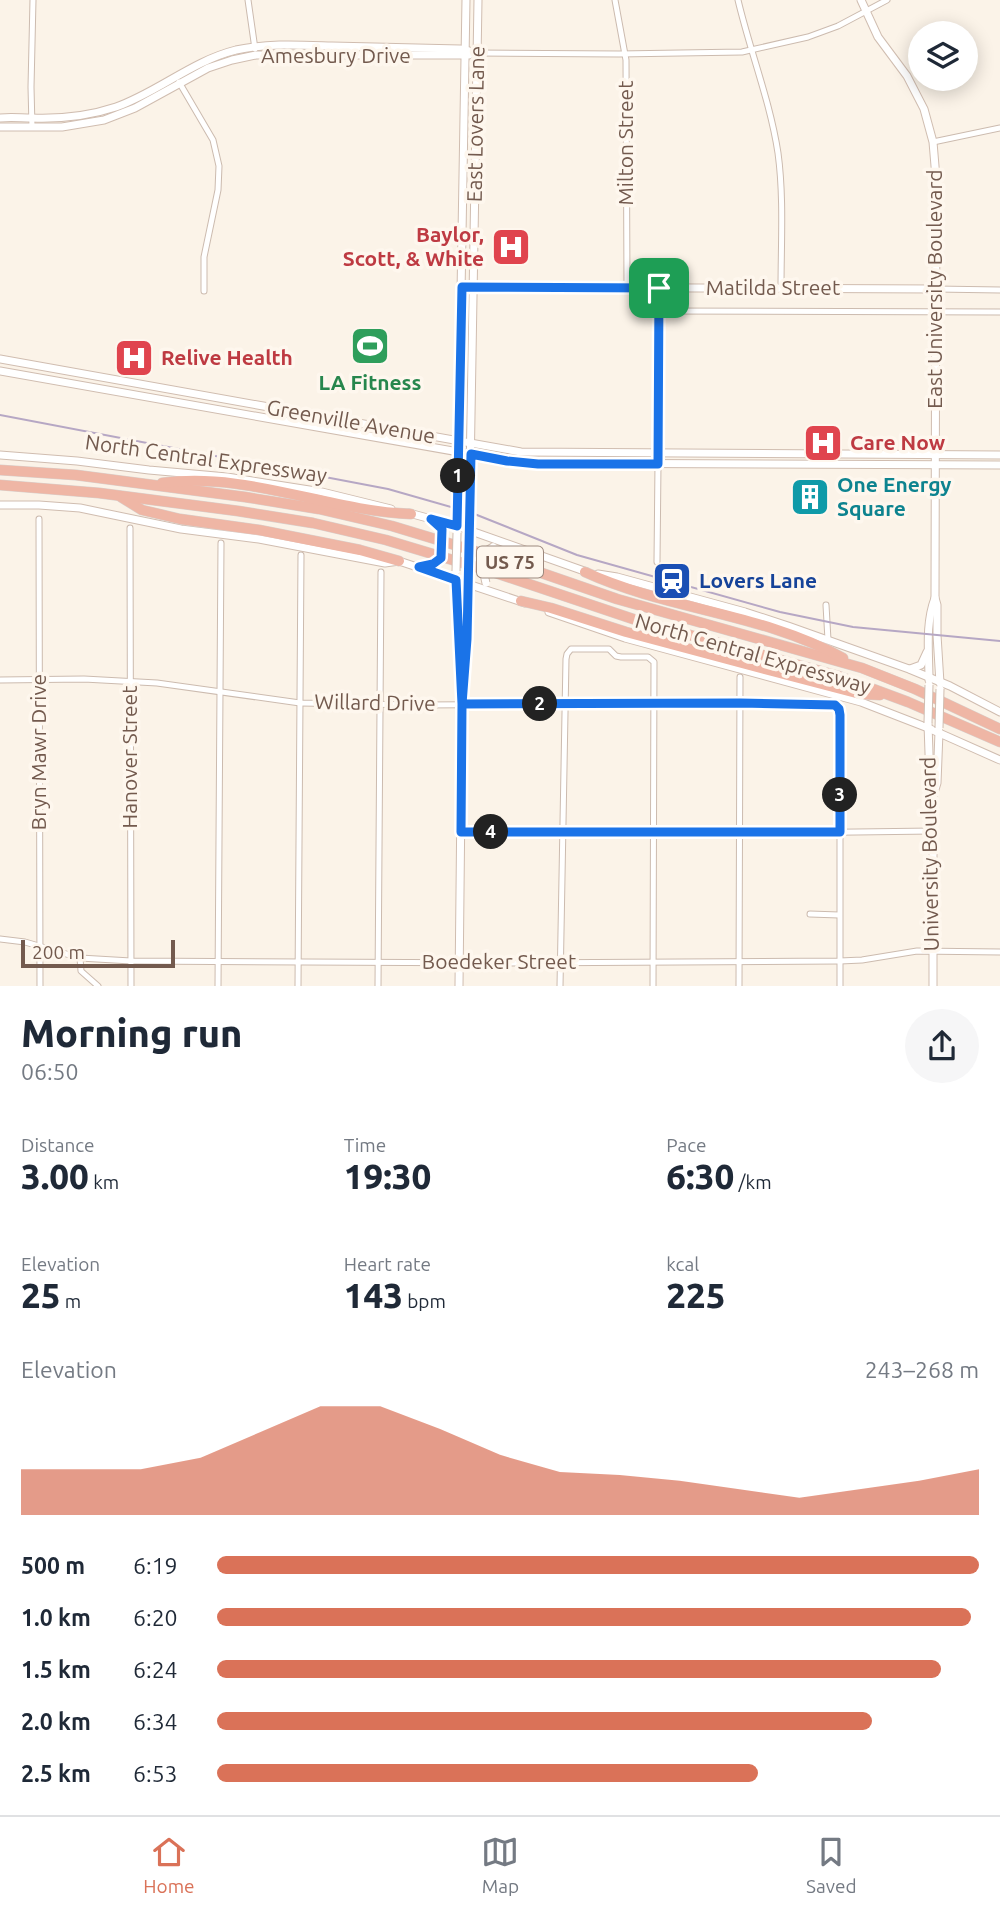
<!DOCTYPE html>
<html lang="en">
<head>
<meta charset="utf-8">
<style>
	:root { --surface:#fff; --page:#f6f6f7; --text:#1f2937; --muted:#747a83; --line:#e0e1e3; --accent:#da7258 }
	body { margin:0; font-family:Ubuntu,sans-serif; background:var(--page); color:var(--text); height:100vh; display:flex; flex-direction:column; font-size:26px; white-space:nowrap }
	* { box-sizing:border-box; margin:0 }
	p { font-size:23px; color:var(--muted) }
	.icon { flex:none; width:38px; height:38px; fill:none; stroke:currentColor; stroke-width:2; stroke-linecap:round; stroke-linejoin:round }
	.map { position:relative; height:986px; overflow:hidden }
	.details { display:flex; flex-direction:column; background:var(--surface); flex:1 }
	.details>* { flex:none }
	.tools { position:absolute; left:908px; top:21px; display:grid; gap:14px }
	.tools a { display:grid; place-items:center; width:70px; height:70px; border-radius:50%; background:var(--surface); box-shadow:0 4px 18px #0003; font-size:35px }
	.scale { position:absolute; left:21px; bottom:18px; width:154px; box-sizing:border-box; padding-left:7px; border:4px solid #735a4e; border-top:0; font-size:19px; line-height:24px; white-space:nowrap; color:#735a4e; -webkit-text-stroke:5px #fef7ee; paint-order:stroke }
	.pin { position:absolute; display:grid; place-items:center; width:60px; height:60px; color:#fff; margin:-30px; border-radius:14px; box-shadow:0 4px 10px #0006 }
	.km { position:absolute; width:35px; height:35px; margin:-18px; border-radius:50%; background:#222; color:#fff; font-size:19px; line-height:35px; text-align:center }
	.round { display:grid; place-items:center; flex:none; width:74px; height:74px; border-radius:37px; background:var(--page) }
	.head { display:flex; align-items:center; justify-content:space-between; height:119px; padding:0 21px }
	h1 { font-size:38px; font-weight:800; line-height:52px }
	.stats { display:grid; grid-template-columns:repeat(3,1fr); gap:10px; height:119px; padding:7px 21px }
	.stats div { display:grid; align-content:center }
	.stats b { font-size:35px; font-weight:800 }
	.stats small { font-size:19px; font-weight:400 }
	.stats p { font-size:19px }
	.chart { height:196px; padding:14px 21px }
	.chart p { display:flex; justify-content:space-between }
	.chart svg { width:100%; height:126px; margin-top:7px; fill:var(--accent); opacity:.7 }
	ul { padding:0 21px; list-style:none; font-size:23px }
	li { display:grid; grid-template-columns:112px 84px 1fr; align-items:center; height:52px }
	li i { height:18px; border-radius:9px; background:var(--accent) }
	.tab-bar { display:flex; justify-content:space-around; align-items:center; height:98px; border-top:2px solid var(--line); background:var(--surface); font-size:19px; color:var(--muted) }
	.tab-bar a { display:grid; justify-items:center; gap:4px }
	.tab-bar .current { color:var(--accent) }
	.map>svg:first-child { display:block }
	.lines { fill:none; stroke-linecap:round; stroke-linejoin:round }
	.street-casing { stroke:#ccbbaf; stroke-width:7 }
	.secondary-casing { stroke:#d0bdb0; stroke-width:9 }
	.highway-casing { stroke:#d8d1cd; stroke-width:11 }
	.street { stroke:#fff; stroke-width:5 }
	.secondary { stroke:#fff; stroke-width:7 }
	.highway { stroke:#efb6a5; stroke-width:10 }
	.tram { stroke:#b6a7c4; stroke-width:2 }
	.secondary-bridge-casing { stroke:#d0bdb0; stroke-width:9; stroke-linecap:butt }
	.secondary-bridge { stroke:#fff; stroke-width:7 }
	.route-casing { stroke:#fff; stroke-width:14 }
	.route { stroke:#1a73e8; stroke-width:9 }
	.labels { text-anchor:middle; stroke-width:7; stroke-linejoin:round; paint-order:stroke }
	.shield { fill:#fef7ee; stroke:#9d897e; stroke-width:2 }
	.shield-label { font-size:19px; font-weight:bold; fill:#735a4e }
	.street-label { font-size:21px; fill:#735a4e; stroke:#fef7ee }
	.health-label { font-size:21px; font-weight:bold; fill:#be3a42; stroke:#fef7ee; text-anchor:start }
	.leisure-label { font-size:21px; font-weight:bold; fill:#27864d; stroke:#fef7ee }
	.culture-label { font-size:21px; font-weight:bold; fill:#0d838f; stroke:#fef7ee; text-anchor:start }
	.transit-label { font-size:21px; font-weight:bold; fill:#164399; stroke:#fef7ee; text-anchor:start }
</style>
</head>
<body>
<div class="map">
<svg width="1000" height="986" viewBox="0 0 1000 986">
	<rect width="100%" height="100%" fill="#fbf3e8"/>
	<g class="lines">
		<g class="street-casing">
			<g id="street">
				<polyline points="248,0 255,49"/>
				<polyline points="615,0 626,60 627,288"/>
				<path d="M738,0C750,51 770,101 778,153C784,197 781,244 781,288"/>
				<polyline points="477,53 619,54 742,52 808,37 838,26 887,0"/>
				<polyline points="179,82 213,140 219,166 218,190 204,257 204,291"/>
				<polyline points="32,127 31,87 33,0"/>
				<polyline points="933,142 1000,128"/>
				<polyline points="936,289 1000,290"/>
				<polyline points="659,311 1000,312"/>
				<polyline points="39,519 40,986"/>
				<polyline points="130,528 131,986"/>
				<polyline points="657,562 658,464"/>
				<polyline points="826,605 828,640"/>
				<polyline points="0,680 84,679 157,683 300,703 420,705 740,703 835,705 839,709 840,715 840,986"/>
				<polyline points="461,832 780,833 933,831"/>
				<polyline points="810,914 839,915"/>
				<polyline points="0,939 25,942 80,958 131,961 511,963 840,961 862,960 917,951 1000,952"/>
				<polyline points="80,958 81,971 98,986"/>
				<polyline points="218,986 221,543"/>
				<polyline points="298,986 301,555"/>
				<polyline points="378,986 381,572"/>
				<polyline points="560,986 566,659 567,654 571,649 609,649 616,656 621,657 648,657 654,662 653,986"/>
				<polyline points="739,986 740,677"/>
			</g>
		</g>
		<g class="secondary-casing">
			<g id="secondary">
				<polyline points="861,0 878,37 907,76 924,109 933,142 936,178 935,598 937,605 937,635 940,683"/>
				<path d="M0,118C11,117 21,118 32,118C60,119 89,116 116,107C158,92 192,61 236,50C268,43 300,45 332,46C375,47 417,48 460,49L469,51"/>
				<polyline points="0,127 62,127 104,120 135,108 208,68 232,60 256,55 469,55"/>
				<polyline points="462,287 936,289"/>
				<polyline points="0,359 521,452 1000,455"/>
				<polyline points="0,371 521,463 1000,465"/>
				<polyline points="0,455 77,461 149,470 227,477 322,492 391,509"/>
				<polyline points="658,455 659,288"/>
				<polyline points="0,505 39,505 80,508 181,529 259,539 385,563 399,561 525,603"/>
				<polyline points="409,513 457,526 587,572"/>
				<polyline points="457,528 466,0"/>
				<polyline points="469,534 478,0"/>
				<polyline points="598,574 617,577 745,612 788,626 909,669 950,686 1000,712"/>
				<polyline points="456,577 458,647 462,704 459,986"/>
				<polyline points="549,612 625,638 861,702 928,728 1000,760"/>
				<polyline points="910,669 921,665 927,652"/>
				<polyline points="464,680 467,639 468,580"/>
				<path d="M929,680C929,654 925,624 935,598"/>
				<polyline points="928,724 930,782 933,797 933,986"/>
				<polyline points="933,796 937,783 939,732"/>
			</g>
		</g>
		<g class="highway-casing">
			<g id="highway">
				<polyline points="0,470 76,475 245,497 319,509 392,526 501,559 617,599 862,668 915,689 1000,729"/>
				<path d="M162,483C246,471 328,511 411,514"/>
				<polyline points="0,485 99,493 238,511 313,523 386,540 496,573 639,621 838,676 908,702 1000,742"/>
				<polyline points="121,497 142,510 180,519 259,530 360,550 399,561"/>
				<path d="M585,572C668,610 763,613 843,658"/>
				<polyline points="521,601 551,608 626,632 772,671 860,694 880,695"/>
			</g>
		</g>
		<use href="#street" class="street"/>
		<use href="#secondary" class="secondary"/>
		<use href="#highway" class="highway"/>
		<polyline class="tram" points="0,415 388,489 472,513 577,555 780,612 853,627 1000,641"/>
		<g class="secondary-bridge-casing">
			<g id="secondary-bridge">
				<path d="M427,565L438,562C444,554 443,535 440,525"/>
				<polyline points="456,571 457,533"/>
				<polyline points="468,576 469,538"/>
				<path d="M486,583C483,572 481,552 493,547"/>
				<polyline points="928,723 929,685"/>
				<polyline points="939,728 940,689"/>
			</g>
		</g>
		<use href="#secondary-bridge" class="secondary-bridge"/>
	</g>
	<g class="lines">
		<g class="route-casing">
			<polyline id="route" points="659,288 462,287 457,526 431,519 442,529 441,558 433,564 419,567 456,580 462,704 740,703 835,705 839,709 840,715 840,832 461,832 462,704 467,639 471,454 507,461 538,464 658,464 659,288"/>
		</g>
		<use href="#route" class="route"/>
	</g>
	<defs>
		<g id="hospital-square" transform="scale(2.0125)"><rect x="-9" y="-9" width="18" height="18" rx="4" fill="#e0444e" stroke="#fef7ee"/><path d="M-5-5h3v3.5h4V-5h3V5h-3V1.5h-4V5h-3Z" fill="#fff"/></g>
		<g id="stadium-square" transform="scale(2.0125)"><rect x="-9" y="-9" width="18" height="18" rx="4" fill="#2e9e5b" stroke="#fef7ee"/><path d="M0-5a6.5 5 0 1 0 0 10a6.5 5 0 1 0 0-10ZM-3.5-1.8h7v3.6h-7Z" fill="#fff"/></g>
		<g id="building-square" transform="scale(2.0125)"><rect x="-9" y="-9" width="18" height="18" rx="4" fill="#0f9aa8" stroke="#fef7ee"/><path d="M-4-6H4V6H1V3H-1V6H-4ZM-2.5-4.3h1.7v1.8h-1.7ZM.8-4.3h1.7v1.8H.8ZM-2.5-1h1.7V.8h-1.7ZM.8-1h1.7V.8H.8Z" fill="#fff"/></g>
		<g id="station-square" transform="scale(2.0125)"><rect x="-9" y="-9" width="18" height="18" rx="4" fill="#1a4fb4" stroke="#fef7ee"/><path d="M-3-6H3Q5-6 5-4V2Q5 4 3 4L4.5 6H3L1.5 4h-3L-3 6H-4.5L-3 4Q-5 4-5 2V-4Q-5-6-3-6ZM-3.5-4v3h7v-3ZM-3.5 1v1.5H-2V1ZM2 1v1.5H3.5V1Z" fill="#fff"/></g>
	</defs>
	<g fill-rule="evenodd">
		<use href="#hospital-square" x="511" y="247"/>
		<use href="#stadium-square" x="370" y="346"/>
		<use href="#hospital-square" x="134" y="358"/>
		<use href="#hospital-square" x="823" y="443"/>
		<use href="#building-square" x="810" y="497"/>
		<use href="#station-square" x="672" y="581"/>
	</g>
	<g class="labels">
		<rect class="shield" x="477" y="546.5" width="66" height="31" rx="5"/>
		<g class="shield-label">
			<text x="510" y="569">US 75</text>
		</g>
		<g class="street-label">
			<text x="336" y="63">Amesbury Drive</text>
			<text transform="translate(476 124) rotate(-89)" y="7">East Lovers Lane</text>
			<text transform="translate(626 143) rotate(-90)" y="7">Milton Street</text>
			<text x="773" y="295">Matilda Street</text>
			<text transform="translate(935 289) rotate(-90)" y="7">East University Boulevard</text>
			<text transform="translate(351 422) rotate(10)" y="7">Greenville Avenue</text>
			<text transform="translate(206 459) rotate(8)" y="7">North Central Expressway</text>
			<text transform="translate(753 654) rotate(16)" y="7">North Central Expressway</text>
			<text transform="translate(375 703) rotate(1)" y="7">Willard Drive</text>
			<text transform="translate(39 752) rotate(-90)" y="7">Bryn Mawr Drive</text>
			<text transform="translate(130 757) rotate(-90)" y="7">Hanover Street</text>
			<text transform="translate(930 854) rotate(-91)" y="7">University Boulevard</text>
			<text x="499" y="969">Boedeker Street</text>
		</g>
		<g class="health-label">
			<text x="484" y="242" text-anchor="end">Baylor,<tspan x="484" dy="24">Scott, &amp; White</tspan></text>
			<text x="161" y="365">Relive Health</text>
			<text x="850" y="450">Care Now</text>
		</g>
		<g class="leisure-label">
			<text x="370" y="390">LA Fitness</text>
		</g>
		<g class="culture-label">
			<text x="837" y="492">One Energy<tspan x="837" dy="24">Square</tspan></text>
		</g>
		<g class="transit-label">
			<text x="699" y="588">Lovers Lane</text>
		</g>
	</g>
</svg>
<div class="tools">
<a><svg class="icon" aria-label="layers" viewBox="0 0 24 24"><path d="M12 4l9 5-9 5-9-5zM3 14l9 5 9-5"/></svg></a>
</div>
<div class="scale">200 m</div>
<div class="pin" style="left:659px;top:288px;background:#1e9e55"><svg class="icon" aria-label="arrive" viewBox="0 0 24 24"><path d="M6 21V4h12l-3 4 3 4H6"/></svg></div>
<b class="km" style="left:458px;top:476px">1</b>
<b class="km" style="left:540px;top:704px">2</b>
<b class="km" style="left:840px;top:795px">3</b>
<b class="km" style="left:491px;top:832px">4</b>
</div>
<section class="details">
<div class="head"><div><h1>Morning run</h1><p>06:50</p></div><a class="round"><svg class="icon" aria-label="share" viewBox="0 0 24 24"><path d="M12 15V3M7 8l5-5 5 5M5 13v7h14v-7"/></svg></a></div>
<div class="stats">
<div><p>Distance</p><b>3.00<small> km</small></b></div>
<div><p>Time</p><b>19:30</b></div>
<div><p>Pace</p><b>6:30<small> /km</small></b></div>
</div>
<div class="stats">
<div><p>Elevation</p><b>25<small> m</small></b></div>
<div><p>Heart rate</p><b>143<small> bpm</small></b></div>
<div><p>kcal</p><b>225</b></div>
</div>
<div class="chart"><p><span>Elevation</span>243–268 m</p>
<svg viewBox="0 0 160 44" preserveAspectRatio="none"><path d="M0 44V28L10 28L20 28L30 24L40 15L50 6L60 6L70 14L80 23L90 29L100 30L110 32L120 35L130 38L140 35L150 32L160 28V44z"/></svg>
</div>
<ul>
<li><b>500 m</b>6:19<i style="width:100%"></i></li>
<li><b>1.0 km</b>6:20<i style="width:99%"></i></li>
<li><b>1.5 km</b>6:24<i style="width:95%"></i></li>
<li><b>2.0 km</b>6:34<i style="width:86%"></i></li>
<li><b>2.5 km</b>6:53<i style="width:71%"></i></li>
</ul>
</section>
<nav class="tab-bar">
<a class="current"><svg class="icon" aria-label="home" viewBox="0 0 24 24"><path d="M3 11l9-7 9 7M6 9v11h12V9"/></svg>Home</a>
<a><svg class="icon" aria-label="map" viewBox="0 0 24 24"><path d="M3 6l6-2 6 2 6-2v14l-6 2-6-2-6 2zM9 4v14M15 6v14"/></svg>Map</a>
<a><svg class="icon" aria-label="saved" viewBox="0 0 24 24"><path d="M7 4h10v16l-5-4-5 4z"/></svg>Saved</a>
</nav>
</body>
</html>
